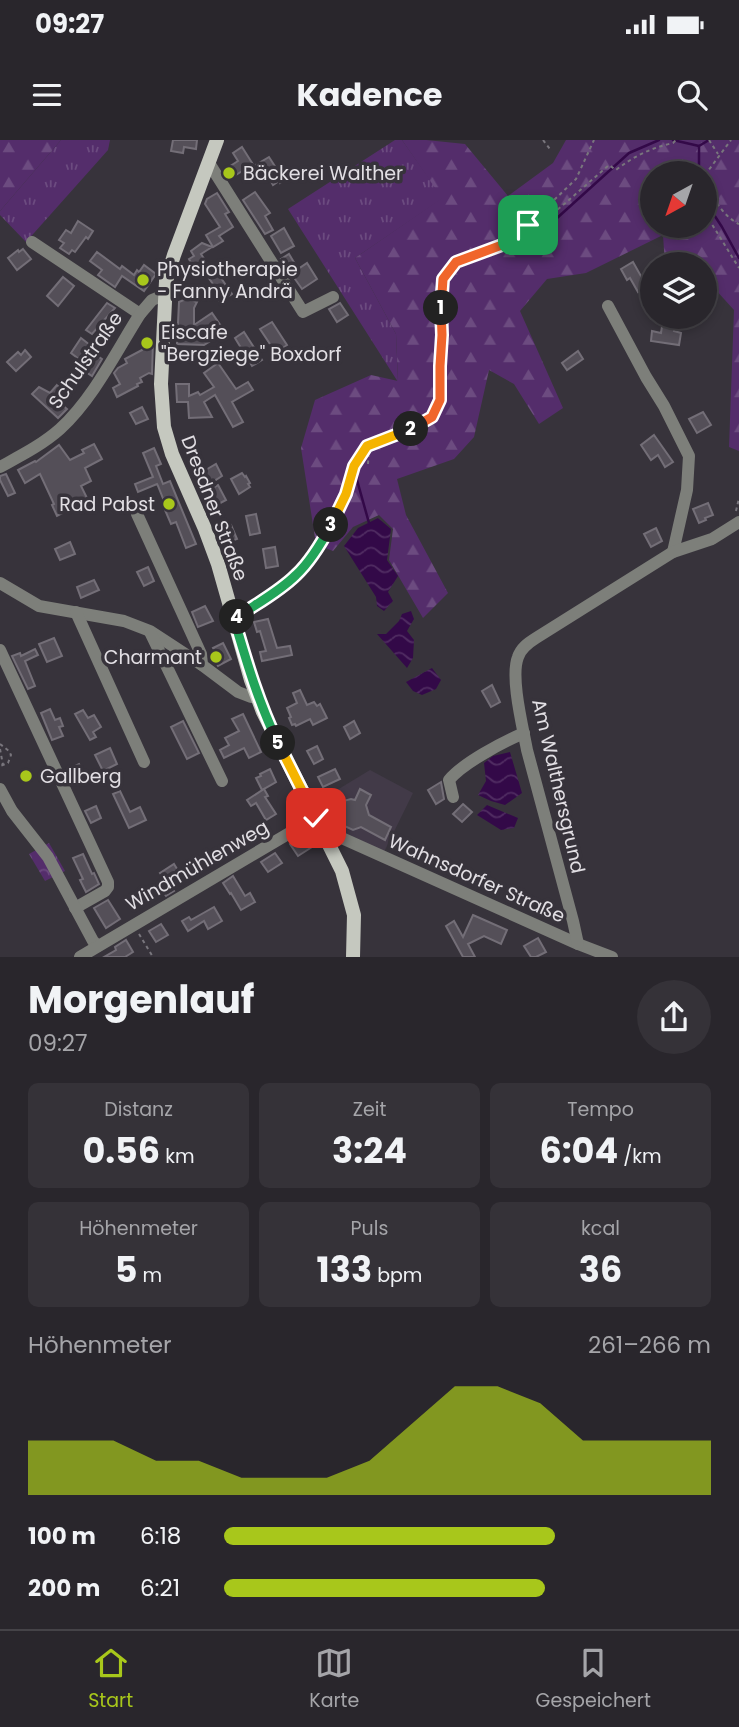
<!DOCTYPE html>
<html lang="de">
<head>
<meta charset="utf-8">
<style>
	:root { --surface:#29262c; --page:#353238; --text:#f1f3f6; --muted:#a5a5a9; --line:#454348; --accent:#a8c71b }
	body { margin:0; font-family:Poppins,sans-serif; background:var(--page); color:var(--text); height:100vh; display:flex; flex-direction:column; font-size:26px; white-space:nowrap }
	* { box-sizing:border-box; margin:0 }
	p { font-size:23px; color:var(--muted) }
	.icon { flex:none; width:38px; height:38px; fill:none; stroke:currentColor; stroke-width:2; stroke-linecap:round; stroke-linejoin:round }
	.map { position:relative; height:817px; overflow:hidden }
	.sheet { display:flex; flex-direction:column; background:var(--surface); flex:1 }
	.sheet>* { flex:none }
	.needle { width:46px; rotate:220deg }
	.tools { position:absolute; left:640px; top:21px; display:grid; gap:14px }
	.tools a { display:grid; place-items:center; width:77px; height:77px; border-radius:50%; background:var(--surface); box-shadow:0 4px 10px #0003,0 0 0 2px var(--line); font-size:35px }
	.pin { position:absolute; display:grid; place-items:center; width:60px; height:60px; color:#fff; margin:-30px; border-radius:14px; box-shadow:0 4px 10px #0006 }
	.km { position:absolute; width:35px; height:35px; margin:-18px; border-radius:50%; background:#222; color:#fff; font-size:19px; line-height:35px; text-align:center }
	.round { display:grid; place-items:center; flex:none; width:74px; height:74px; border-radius:37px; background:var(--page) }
	.headline { display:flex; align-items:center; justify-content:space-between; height:119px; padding:0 28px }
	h1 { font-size:38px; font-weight:700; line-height:52px }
	.stats { display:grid; grid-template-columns:repeat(3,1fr); gap:10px; height:119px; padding:7px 28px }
	.stats div { display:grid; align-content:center; border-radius:10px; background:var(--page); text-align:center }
	.stats b { font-size:35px; font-weight:700 }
	.stats small { font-size:19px; font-weight:400 }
	.stats p { font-size:19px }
	.chart { height:196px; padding:14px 28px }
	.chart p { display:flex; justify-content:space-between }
	.chart svg { width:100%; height:126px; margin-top:7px; fill:var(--accent); opacity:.7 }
	ul { padding:0 28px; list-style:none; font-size:23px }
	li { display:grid; grid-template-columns:112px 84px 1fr; align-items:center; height:52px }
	li i { height:18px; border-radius:9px; background:var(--accent) }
	.status { display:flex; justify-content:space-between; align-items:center; height:49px; padding:0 35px; background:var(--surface); direction:ltr }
	.status svg { height:19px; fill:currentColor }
	header { display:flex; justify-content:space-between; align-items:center; height:91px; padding:0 28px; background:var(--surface); font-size:32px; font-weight:700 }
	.tabs { display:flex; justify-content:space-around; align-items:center; height:98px; border-top:2px solid var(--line); background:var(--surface); font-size:19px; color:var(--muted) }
	.tabs a { display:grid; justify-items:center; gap:4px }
	.tabs .current { color:var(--accent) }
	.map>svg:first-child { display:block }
	.built { fill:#423a48 }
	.grass { fill:url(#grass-tufts) }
	.forest { fill:url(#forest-firs); fill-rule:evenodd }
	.park { fill:url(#park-crowns) }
	.water { fill:url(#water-waves) }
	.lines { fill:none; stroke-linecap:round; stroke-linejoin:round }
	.stream { stroke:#330948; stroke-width:2.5 }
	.building { fill:#544f58; stroke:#736e77; stroke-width:2 }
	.path { stroke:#79767d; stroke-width:2; stroke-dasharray:3.5 3.5; stroke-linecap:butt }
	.minor { stroke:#7d7f7a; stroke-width:12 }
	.major { stroke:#c5c8bf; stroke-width:14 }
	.split-1-casing { stroke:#fff; stroke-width:14 }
	.split-2-casing { stroke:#fff; stroke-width:14 }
	.split-3-casing { stroke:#fff; stroke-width:14 }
	.split-4-casing { stroke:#fff; stroke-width:14 }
	.split-5-casing { stroke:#fff; stroke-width:14 }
	.split-6-casing { stroke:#fff; stroke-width:14 }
	.split-1 { stroke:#f0652b; stroke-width:9 }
	.split-2 { stroke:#f0652b; stroke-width:9 }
	.split-3 { stroke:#f5b400; stroke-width:9 }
	.split-4 { stroke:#22a559; stroke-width:9 }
	.split-5 { stroke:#22a559; stroke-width:9 }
	.split-6 { stroke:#f5b400; stroke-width:9 }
	.poi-dot { fill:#a8c71b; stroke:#37333b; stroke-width:2.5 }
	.labels { text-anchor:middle; stroke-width:7; stroke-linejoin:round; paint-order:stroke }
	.poi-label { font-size:19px; fill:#e2dfe4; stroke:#37333b; text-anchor:start }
	.street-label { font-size:19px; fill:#e2dfe4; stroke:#37333b }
</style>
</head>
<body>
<div class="status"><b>09:27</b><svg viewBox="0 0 49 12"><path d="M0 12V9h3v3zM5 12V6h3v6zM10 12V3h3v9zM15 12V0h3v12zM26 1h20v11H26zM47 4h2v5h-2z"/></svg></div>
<header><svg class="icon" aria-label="menu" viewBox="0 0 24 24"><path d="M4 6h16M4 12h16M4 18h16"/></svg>Kadence<svg class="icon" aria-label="search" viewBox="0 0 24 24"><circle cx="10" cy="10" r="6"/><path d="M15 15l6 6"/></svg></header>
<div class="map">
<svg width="739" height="817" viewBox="0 0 739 817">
	<defs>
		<pattern id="grass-tufts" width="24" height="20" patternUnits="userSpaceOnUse" patternTransform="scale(1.75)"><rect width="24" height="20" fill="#542d6b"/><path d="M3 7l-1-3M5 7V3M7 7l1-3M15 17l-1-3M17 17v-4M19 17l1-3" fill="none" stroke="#6c4b80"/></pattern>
		<pattern id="forest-firs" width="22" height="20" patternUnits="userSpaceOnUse" patternTransform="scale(1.75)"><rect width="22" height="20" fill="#542d6b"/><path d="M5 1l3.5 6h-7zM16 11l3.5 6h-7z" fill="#6c4b80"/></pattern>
		<pattern id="park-crowns" width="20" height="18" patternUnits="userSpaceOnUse" patternTransform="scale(1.75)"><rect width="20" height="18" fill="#542d6b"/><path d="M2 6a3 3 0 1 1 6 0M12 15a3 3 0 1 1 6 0" fill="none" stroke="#6c4b80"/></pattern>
		<pattern id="water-waves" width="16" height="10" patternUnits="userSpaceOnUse" patternTransform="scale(1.75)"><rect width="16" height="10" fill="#330948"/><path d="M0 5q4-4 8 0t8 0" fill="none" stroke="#502c62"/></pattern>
	</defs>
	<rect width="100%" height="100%" fill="#37333b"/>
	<polygon class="built" points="370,630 413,653 383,714 336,690 326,681 314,664"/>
	<g class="grass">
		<polygon points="61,0 110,0 108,10 26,102 0,75 0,71"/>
		<polygon points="395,0 402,0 443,58 355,118 396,194 398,242 288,69"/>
	</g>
	<g class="forest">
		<polygon points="0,0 61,0 0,71"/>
		<path d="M402,0H426L465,4L508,56L553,23L566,0H739V311L729,307L734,170L705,138V124H665L663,95L586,133L547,139L520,171L563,268L539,284L514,244L489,230L474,297L454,319L397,339L406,375L448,453L423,478L389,420L393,389L379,375L353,387L333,411L316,404L301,308L315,260L371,235L398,241L396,194L355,118L442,58ZM653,33H705V86H653Z"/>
	</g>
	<polygon class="park" points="49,703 65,731 45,741 29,714"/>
	<g class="water">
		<polygon points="378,378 391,389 387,420 398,436 388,452 393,461 384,471 377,466 376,457 344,406 358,388"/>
		<polygon points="411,471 414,479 407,491 414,500 413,518 407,528 377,494 386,494 399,481 402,474"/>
		<polygon points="432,528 441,540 436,549 422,555 413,551 406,542"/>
		<polygon points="510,612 522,653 505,665 491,661 478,655 486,641 484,623 493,616"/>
		<polygon points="487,665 518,678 514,688 501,690 477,675"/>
	</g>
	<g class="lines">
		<g class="stream">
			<polyline points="673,0 699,6"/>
			<polyline points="699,33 699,6 709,0"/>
			<polyline points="705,61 722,87 739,118"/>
			<polyline points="369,383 357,340 358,326 366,311 372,307 405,297 435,279 443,263 443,227 446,195 443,165 447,140 452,132 460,126 518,105 546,88 629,13 659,0"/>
		</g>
	</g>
	<g class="building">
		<polygon points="173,0 197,0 196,9 184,7 183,13 171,11"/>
		<polygon points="242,7 254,26 269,17 280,34 287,31 290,36 280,43 279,41 273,45 264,29 250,39 244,30 229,39 224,30 238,21 233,13"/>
		<polygon points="255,52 270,73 265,76 273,90 265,94 243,60"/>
		<polygon points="217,53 229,72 225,74 233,87 219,96 223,101 213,107 206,95 220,87 205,64 207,59"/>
		<polygon points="78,81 93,91 88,99 86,97 75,112 72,110 69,114 60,108 64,103 59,100 66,90 71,93"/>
		<polygon points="284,88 294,106 281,113 271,96"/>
		<polygon points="202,103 212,107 201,114 211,130 214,128 232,154 220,162 216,155 219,153 204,131 198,135 189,119 194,116 191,111"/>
		<polygon points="23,109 31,119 17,130 8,118 18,110 19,112"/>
		<polygon points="97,112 120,129 122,126 134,135 137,130 139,132 144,125 156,134 144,151 122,136 115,147 98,135 102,130 90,121"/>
		<polygon points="289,114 298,129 307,123 317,139 302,149 281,119"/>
		<polygon points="633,122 642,138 644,137 649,145 638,152 630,138 627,140 621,129"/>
		<polygon points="63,137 74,146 58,166 47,156"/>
		<polygon points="186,159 197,162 194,168 194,185 212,173 225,192 204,205 177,204 179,162"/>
		<polygon points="107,163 115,168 92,194 86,190"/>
		<polygon points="340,163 348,175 337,182 329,169"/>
		<polygon points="663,180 676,183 674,191 681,193 679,205 651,201 652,191 661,193"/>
		<polygon points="272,182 287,205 276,213 260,189"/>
		<polygon points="244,192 262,220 252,226 235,198"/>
		<polygon points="81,198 95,209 92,212 102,219 92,236 80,228 84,223 71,213"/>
		<polygon points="143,201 153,201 152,234 149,233 140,238 142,242 137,244 138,246 117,257 113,248 120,244 114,233 118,228 127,223 125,219 142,210"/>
		<polygon points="25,210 31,217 16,231 7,222 18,212 21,215"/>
		<polygon points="578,211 583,219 567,230 562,223"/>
		<polygon points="218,223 236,249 248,242 253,250 232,262 243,282 233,287 215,255 204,262 212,277 189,278 188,262 177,262 176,244 189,244 189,256 198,252 200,255 214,247 204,233"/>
		<polygon points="57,245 69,255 61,264 67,269 58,278 32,254 39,247 50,253"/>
		<polygon points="142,267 148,279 136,284 130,273"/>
		<polygon points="703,272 711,285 697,293 689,279"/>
		<polygon points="654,295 673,322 665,327 658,315 651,320 641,305"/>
		<polygon points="94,304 102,319 85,328 91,341 81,346 88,360 57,376 52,365 54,364 40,334 25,343 18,330 35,321 36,322 59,305 70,320 84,313 82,310"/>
		<polygon points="154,308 161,324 156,326 163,344 170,341 196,404 186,408 176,382 171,384 162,363 164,361 158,346 157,344 138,352 135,344 153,337 143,313"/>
		<polygon points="216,324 222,336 211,343 204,331"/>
		<polygon points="242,333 245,337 246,336 250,343 248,344 250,347 239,354 231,339"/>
		<polygon points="6,334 15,353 8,356 0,340 0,336"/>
		<polygon points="218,345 226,360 215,366 207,351"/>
		<polygon points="708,363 713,375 705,378 706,380 699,383 693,369"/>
		<polygon points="256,374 260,393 250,395 246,376"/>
		<polygon points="231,385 237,399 226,403 220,389"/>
		<polygon points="656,388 662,401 651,407 644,394"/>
		<polygon points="70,402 75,414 60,420 55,409"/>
		<polygon points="275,407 278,426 266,428 263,409"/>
		<polygon points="148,427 154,441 144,446 137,432"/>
		<polygon points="94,440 99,450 81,458 77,447"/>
		<polygon points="205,466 213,481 198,487 192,472"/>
		<polygon points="268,479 277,508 290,506 292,515 262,521 260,512 266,511 260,491 257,492 254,482"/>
		<polygon points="54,498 62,516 47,522 39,504"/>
		<polygon points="223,503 231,519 218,526 212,515 216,513 213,508"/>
		<polygon points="35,509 38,515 25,521 35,546 28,549 12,516 20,513 21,516"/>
		<polygon points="492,545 500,562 491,567 482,551"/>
		<polygon points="300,550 307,565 314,562 317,566 320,564 327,578 313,585 310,579 296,586 295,584 292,585 289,578 291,577 287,568 297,563 293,553"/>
		<polygon points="50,569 55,580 60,578 63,586 59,587 63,596 52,600 41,573"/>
		<polygon points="83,570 88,578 94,575 101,587 93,592 96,597 90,600 75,574"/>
		<polygon points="243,574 261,612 249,618 244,608 224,618 220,610 229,605 225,598 239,591 232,579"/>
		<polygon points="183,581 199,613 187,619 171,587"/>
		<polygon points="354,581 360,593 350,599 344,587"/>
		<polygon points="317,606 323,619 314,624 307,611"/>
		<polygon points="110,608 117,624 103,631 95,615"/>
		<polygon points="79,624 84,637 71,642 66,630"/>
		<polygon points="270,629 276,642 262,650 256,638 261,636 260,634"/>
		<polygon points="335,629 340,639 323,647 318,637"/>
		<polygon points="441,642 444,659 436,664 428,650"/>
		<polygon points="264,649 268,656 265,657 276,674 266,680 256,663 251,666 247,660"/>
		<polygon points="360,649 371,655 366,665 369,675 391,687 385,700 361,687 353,690 338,683 336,675 343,661 351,659 355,660"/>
		<polygon points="120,651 130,672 140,667 146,680 129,688 113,654"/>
		<polygon points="463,664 472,672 462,682 453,674"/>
		<polygon points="96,666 101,678 91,683 85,671"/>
		<polygon points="305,695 312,707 298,716 290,704"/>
		<polygon points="275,713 282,723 268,732 261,722"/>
		<polygon points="83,714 92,734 94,733 99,744 86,752 80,740 83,739 73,718"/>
		<polygon points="174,724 182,737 170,745 174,751 166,756 160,747 167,743 160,733"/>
		<polygon points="233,736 245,756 250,753 255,762 241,770 231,753 230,754 223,743"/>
		<polygon points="108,760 120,779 106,788 94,768"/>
		<polygon points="214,767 222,781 208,789 204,781 188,791 182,781 189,777 191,780"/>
		<polygon points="473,775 507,790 501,804 484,796 468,804 475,817 463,817 446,786 454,781 463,797"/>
		<polygon points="161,784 168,795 156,802 149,791"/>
		<polygon points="538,798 546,812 536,817 531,817 524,806"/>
		<polygon points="126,800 133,812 125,817 104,817 116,810 115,807"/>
	</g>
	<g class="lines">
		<g class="path">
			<polyline points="543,0 550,9"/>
			<polyline points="709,0 718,14"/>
			<polyline points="705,35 731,0"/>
			<path d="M705,46C715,60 724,77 739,84"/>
			<polyline points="705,73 739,128"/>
			<polyline points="522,96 528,85 576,39 594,0"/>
			<polyline points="368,324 369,305"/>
			<polyline points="736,371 739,358"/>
			<path d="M305,424L324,398L346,354L354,326L367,306L404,293L432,277L440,260V226L442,195L440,165L443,139L456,122L521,98L562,66L609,25L616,30C634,16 651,8 673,3L676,0"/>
			<polyline points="0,604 9,611 11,615 8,623 0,626"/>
			<polyline points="0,609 3,625"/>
			<polyline points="139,794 153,817"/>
		</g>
		<g class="minor">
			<polyline points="209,23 303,172 333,157"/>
			<polyline points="32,102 140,174"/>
			<polyline points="608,166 646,237 664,266 689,316 687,350 673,412"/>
			<path d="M0,327C20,316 42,305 60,289C93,259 116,212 140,174L152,160L164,155"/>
			<polyline points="137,374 201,514 202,525"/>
			<polyline points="0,443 39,466 124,481 150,491 202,525 238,552 251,557 257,557"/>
			<polyline points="76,472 144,622"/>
			<polyline points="235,479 286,444 298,434"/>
			<polyline points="150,492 222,641"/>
			<polyline points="0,510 108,742 108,747 105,751 75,768"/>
			<polyline points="0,649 12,671 48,717 93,801 98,806"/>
			<path d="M453,657L449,640C463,623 503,602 524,593"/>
			<polyline points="325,695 335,695 578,804 612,817"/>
			<path d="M578,804L573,781L527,610C523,588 510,537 518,517C521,508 528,503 536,498L673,412L712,399L739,382"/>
			<polyline points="80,817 315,678"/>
		</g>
		<polyline class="major" points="217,0 174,115 166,141 161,244 164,287 172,314 205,389 218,424 251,540 263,572 342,731 354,775 353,817"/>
	</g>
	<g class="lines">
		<g class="split-1-casing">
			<polyline id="split-1" points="441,168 443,139 456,122 521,98 528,85"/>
		</g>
		<g class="split-2-casing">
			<polyline id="split-2" points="411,289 432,277 440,260 440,226 442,195 441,168"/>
		</g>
		<g class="split-3-casing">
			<polyline id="split-3" points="331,385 346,354 354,326 367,306 411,289"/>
		</g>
		<g class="split-4-casing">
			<path id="split-4" d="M237,477C256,464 279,452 296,435C310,422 322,402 331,385"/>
		</g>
		<g class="split-5-casing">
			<path id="split-5" d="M237,477L234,479C247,523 258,561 278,603"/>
		</g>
		<g class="split-6-casing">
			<polyline id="split-6" points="278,603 316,678"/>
		</g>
		<use href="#split-1" class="split-1"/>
		<use href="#split-2" class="split-2"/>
		<use href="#split-3" class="split-3"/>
		<use href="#split-4" class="split-4"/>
		<use href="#split-5" class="split-5"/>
		<use href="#split-6" class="split-6"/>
	</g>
	<g class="poi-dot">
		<circle cx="229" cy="33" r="7"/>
		<circle cx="143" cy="140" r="7"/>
		<circle cx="147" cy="203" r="7"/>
		<circle cx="169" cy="364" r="7"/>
		<circle cx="216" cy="517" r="7"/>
		<circle cx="26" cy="636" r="7"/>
	</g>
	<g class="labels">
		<g class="poi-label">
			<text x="243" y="40">Bäckerei Walther</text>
			<text x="157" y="136">Physiotherapie<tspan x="157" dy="22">- Fanny Andrä</tspan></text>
			<text x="161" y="199">Eiscafe<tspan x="161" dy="22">"Bergziege" Boxdorf</tspan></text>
			<text x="155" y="371" text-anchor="end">Rad Pabst</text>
			<text x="202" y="524" text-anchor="end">Charmant</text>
			<text x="40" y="643">Gallberg</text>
		</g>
		<g class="street-label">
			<text transform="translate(85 220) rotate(-55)" y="7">Schulstraße</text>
			<text transform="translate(215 368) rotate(69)" y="7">Dresdner Straße</text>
			<text transform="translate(559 646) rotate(77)" y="7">Am Walthersgrund</text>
			<text transform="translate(197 725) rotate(-30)" y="7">Windmühlenweg</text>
			<text transform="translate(477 738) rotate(24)" y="7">Wahnsdorfer Straße</text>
		</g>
	</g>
</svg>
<div class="tools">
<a><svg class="needle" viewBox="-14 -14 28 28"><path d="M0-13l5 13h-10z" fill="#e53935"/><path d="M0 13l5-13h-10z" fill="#a5a5a9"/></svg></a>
<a><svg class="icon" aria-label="layers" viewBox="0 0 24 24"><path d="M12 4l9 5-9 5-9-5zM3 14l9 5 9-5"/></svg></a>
</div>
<div class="pin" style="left:528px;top:85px;background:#1e9e55"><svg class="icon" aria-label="arrive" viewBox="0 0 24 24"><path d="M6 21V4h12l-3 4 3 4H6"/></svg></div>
<div class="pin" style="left:316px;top:678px;background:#d93025"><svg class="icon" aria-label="check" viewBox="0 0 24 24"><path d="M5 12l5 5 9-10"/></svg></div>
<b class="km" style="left:441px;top:168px">1</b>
<b class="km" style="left:411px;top:289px">2</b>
<b class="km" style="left:331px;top:385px">3</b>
<b class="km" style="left:237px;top:477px">4</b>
<b class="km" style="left:278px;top:603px">5</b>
</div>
<section class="sheet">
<div class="headline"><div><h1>Morgenlauf</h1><p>09:27</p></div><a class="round"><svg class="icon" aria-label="share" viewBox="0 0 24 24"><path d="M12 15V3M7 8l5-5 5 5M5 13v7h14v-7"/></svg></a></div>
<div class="stats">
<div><p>Distanz</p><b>0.56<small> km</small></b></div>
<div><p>Zeit</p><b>3:24</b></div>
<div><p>Tempo</p><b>6:04<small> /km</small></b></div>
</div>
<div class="stats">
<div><p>Höhenmeter</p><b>5<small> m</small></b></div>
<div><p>Puls</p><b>133<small> bpm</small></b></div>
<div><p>kcal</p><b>36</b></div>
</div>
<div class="chart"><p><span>Höhenmeter</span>261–266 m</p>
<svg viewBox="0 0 160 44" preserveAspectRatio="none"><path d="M0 44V25L10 25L20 25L30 32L40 32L50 38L60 38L70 38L80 32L90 19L100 6L110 6L120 12L130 25L140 25L150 25L160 25V44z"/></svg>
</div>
<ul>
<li><b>100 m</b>6:18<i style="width:68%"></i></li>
<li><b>200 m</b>6:21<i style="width:66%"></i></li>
</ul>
</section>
<nav class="tabs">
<a class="current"><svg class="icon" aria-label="home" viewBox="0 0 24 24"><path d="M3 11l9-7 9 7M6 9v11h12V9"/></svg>Start</a>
<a><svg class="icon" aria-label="map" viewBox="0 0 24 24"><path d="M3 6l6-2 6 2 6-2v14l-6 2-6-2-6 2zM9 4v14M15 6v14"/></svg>Karte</a>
<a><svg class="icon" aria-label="saved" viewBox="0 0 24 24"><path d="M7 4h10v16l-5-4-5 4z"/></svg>Gespeichert</a>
</nav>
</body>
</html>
